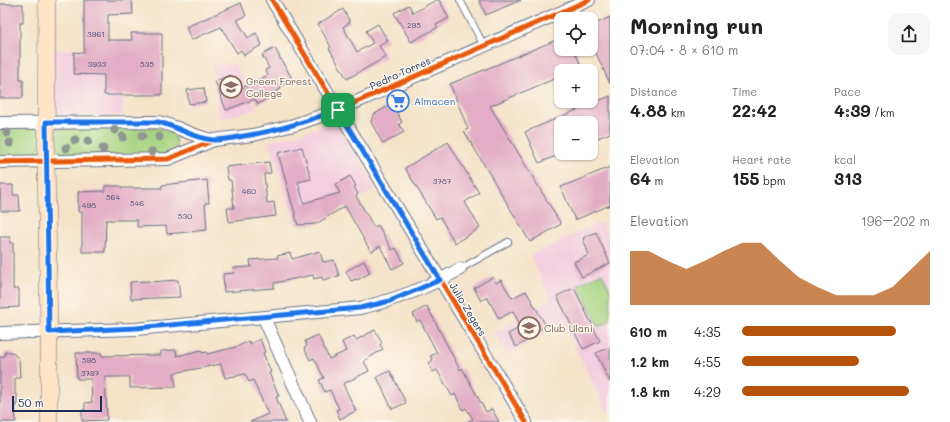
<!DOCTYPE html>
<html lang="en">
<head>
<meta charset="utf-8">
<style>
	:root { --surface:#fff; --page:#f6f6f6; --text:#222; --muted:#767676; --accent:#b45309 }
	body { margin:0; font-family:Mali,sans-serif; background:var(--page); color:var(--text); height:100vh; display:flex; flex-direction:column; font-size:15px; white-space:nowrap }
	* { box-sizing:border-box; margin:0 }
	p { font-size:13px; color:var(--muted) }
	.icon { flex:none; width:22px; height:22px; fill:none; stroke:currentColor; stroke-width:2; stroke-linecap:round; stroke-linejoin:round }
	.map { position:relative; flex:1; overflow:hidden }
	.drawer { display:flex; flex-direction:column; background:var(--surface); width:340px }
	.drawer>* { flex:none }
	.fabs { position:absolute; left:554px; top:12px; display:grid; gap:8px }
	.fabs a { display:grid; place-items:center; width:44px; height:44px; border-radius:8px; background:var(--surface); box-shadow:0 1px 3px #0004; font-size:20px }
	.scale { position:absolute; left:12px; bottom:10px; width:90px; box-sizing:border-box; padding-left:4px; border:2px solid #1b2f5e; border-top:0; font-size:11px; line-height:14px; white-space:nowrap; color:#1b2f5e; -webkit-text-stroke:3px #fbf7ec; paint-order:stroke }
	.pin { position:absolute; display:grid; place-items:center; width:34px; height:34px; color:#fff; margin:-17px; border-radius:8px; box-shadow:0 2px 6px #0006 }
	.round { display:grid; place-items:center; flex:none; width:42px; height:42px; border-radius:12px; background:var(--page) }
	.head { display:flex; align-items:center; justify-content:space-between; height:68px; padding:0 20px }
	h1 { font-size:22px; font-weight:800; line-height:30px }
	.stats { display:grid; grid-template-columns:repeat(3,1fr); gap:6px; height:68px; padding:4px 20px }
	.stats div { display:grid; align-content:center }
	.stats b { font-size:17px; font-weight:800 }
	.stats small { font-size:11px; font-weight:400 }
	.stats p { font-size:11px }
	.chart { height:112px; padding:8px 20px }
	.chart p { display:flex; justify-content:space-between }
	.chart svg { width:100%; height:72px; margin-top:4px; fill:var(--accent); opacity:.7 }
	ul { padding:0 20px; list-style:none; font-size:13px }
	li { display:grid; grid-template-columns:64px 48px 1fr; align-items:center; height:30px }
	li i { height:10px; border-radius:5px; background:var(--accent) }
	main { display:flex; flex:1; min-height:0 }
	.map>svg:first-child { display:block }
	.built { fill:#f3cfdf }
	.green { fill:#a6d380; stroke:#60816f }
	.building { fill:#e3aec5 }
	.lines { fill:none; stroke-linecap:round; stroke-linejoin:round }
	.service-casing { stroke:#676e83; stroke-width:8 }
	.minor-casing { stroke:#676e83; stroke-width:14 }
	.secondary-casing { stroke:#676e83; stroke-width:18 }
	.service { stroke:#fff; stroke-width:6 }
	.minor { stroke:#fff; stroke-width:12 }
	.secondary { stroke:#ffe4c6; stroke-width:17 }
	.cycleway-casing { stroke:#fbf7ec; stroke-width:8 }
	.cycleway { stroke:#e8590c; stroke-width:5 }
	.tree { fill:#909793 }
	.route-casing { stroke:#fff; stroke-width:8 }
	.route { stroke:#1a73e8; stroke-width:5 }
	.labels { text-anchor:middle; stroke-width:3; stroke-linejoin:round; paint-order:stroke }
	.number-label { font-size:8px; fill:#4d4f78 }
	.street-label { font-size:10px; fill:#1b2f5e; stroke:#fbf7ec }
	.education-label { font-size:10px; fill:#785e54; stroke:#fbf7ec; text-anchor:start }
	.shop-label { font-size:10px; fill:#366cbe; stroke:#fbf7ec; text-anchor:start }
</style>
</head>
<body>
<main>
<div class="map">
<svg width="610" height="422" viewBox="0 0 610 422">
	<rect width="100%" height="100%" fill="#fbf7ec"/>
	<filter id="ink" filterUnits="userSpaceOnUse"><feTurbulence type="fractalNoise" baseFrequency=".025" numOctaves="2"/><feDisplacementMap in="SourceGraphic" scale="8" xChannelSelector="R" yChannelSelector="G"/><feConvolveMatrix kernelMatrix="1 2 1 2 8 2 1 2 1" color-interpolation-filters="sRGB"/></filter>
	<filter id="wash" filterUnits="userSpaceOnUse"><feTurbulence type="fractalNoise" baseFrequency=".012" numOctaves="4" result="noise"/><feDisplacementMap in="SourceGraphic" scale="16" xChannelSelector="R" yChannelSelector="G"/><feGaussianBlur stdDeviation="0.9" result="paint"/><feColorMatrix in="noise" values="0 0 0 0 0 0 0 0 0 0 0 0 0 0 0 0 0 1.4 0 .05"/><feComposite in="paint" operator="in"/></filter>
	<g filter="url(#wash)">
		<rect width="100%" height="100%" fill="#f5e3c9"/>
		<g class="built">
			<polygon points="124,49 123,116 60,116 54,107 54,50"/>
			<polygon points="235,64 257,109 220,119 212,65"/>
			<polygon points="328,124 337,125 340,127 376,189 316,223 296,225 269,141 297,135"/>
			<polygon points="601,222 610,240 610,411 607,412 563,323 507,355 495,333 551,299 530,255"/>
		</g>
		<g class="green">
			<path d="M0,128H157C171,131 178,134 176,150L167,155L0,157Z"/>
			<polygon points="602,273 610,290 610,321 599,327 578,285"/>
		</g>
		<g id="blocks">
			<g class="building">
				<polygon points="84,0 132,0 133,14 108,15 108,40 132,40 131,33 162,33 162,95 104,95 104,75 74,74 74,52 84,53"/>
				<polygon points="436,0 439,0 449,18 436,25 438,27 411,42 394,13 409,5 413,13"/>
				<polygon points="479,0 521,0 486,15"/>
				<polygon points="241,3 246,16 237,20 248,38 256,33 262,45 244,55 241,50 237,53 221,27 191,40 186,27"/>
				<polygon points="0,4 23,4 23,23 20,23 20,80 23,80 23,98 0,98"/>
				<polygon points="343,9 350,22 343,27 357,52 373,43 366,31 378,24 388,41 379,46 386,57 347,79 329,48 331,47 318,24"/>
				<polygon points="610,17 610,84 591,42 591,26"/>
				<polygon points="561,38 561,49 574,49 582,68 574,71 561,71 561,76 490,106 561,224 530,242 464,131 468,129 450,84"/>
				<polygon points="275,48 280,58 293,80 280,87 281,89 273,93 274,95 258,104 255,99 226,110 215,81 231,75 236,91 268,75 265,70 269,68 262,55"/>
				<polygon points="204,88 206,102 189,104 187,90"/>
				<polygon points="610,96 610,133 591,141 591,123 561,123 561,154 539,163 525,132"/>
				<polygon points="392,104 402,122 399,124 404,132 383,144 371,122 373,115"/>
				<polygon points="448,142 479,193 465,202 480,228 455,243 440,217 436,219 405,168"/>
				<polygon points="302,147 311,179 298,182 304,203 340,193 335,185 350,176 356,186 354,187 358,194 356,196 374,227 378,225 392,250 396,248 404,263 392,269 380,246 371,252 345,206 316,224 298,225 278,153"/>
				<polygon points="269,162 271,173 264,174 267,203 274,202 276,216 229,222 227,208 234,208 231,180 228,180 226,167"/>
				<polygon points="610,167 610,205 575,220 561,187"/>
				<polygon points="207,180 209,203 205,203 207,230 167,234 166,226 137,227 137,220 106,220 105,252 82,252 82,212 78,212 78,192 105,191 105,186 121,186 121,188 162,188 162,185"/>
				<polygon points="0,185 13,185 13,195 19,195 20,211 1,211"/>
				<polygon points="596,232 610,263 582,277 574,262 589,255 583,238"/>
				<polygon points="0,237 10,237 10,243 13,243 13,289 19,289 19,307 0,308"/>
				<polygon points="320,251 323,262 334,260 339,276 323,280 322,277 314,279 313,275 274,283 274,288 224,292 223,274 234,273 233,268 251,267 250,260 278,258 277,256 290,253 292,259"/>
				<polygon points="364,261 370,273 357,280 356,279 351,281 346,271"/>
				<polygon points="493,277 496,283 501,280 512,298 526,291 546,326 531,334 533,337 516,347 508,334 521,327 513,311 499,319 487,297 481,301 474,288"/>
				<polygon points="178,280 180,297 131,299 130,282 149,281 149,282"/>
				<polygon points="574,288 600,341 583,349 557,296"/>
				<polygon points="427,306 460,370 462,368 486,412 492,409 499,422 466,422 473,419 466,408 463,410 455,394 452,396 437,370 433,372 429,363 433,360 430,356 437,353 420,320 417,322 413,314"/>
				<polygon points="375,330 382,342 380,345 383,349 364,361 369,371 343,384 356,411 340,419 336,410 339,409 330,390 325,392 319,380 324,378 314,358 310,360 304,348 307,346 305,341 318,335 329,359 346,351 342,342 354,336 356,340"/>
				<polygon points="260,339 265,352 263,353 271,372 269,373 279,396 276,397 286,422 250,422 268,414 253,380 249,382 245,374 225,378 221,364 174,373 176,387 130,388 130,377 105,377 107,420 82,421 82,410 85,410 85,403 92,402 91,379 77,379 76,353 101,353 102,356 161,355 161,351 176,350 177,356 201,350 202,353 207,352 207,354 236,347 249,341 250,344"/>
				<polygon points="610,347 610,382 596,353"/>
				<polygon points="5,352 12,352 19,359 20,378 15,378 15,394 17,395 17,405 15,405 16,422 0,422 0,357 5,356"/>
				<polygon points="390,371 406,403 392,409 377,377"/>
			</g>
		</g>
	</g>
	<g filter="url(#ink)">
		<use href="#blocks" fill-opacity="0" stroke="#676e83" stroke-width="1"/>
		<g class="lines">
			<g class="service-casing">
				<g id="service">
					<polyline points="460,0 484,46"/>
					<polyline points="460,269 508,242"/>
				</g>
			</g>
			<g class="minor-casing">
				<g id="minor">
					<polyline points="272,0 526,422"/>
					<path d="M0,123L159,122C177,126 194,137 213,140"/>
					<polyline points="0,162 168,159 214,140 253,135 294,125 338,110 589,0"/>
					<polyline points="264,318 310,422"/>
					<path d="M0,333L136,329L360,308C395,300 429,287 460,269"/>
				</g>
			</g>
			<g class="secondary-casing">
				<polyline id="secondary" points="47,0 46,161 49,332 49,422"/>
			</g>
			<use href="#service" class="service"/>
			<use href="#minor" class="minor"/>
			<use href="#secondary" class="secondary"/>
			<g class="cycleway-casing">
				<g id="cycleway">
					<polyline points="272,0 526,422"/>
					<polyline points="0,162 168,159 214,140 253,135 294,125 338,110 589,0"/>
				</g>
			</g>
			<use href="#cycleway" class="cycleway"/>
		</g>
		<g class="tree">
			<circle cx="115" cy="130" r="4.5"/>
			<circle cx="7" cy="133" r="4.5"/>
			<circle cx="142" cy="136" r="4.5"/>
			<circle cx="123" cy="137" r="4.5"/>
			<circle cx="159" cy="137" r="4.5"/>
			<circle cx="75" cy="140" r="4.5"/>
			<circle cx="88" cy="141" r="4.5"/>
			<circle cx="10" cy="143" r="4.5"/>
			<circle cx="66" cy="148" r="4.5"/>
			<circle cx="103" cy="149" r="4.5"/>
			<circle cx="152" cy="152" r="4.5"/>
		</g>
	</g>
	<g class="lines" filter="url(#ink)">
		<g class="route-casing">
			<path id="route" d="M338,110L440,280L390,301L360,308L136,328L49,332L46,122H158C177,126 194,139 214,140C224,140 234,138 244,136C277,131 308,121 338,110Z"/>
		</g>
		<use href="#route" class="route"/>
	</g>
	<defs>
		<g id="school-ring" transform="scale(1.15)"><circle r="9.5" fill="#fbf7ec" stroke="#8d6e63" stroke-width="1.5"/><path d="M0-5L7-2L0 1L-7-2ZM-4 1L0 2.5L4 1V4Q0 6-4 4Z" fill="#8d6e63"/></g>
		<g id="supermarket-ring" transform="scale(1.15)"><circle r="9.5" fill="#fbf7ec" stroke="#3f7fe0" stroke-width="1.5"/><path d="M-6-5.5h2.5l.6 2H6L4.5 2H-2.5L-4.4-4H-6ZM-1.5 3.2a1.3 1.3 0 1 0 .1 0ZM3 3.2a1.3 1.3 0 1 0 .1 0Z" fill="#3f7fe0"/></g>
	</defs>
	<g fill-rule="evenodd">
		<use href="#school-ring" x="231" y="87"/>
		<use href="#supermarket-ring" x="398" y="101"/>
		<use href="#school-ring" x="529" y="328"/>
	</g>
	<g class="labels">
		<g class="number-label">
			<text x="414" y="28">295</text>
			<text x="96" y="37">3961</text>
			<text x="97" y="67">3933</text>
			<text x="147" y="67">535</text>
			<text x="442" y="184">3787</text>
			<text x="249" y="194">460</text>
			<text x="113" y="200">564</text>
			<text x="137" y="206">546</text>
			<text x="89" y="208">498</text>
			<text x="185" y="219">530</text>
			<text x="89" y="363">598</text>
			<text x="90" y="376">3797</text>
		</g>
		<g class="street-label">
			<text transform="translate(400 73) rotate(-24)" y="4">Pedro Torres</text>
			<text transform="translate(468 309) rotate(59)" y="4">Julio Zegers</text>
		</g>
		<g class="education-label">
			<text x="246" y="85">Green Forest<tspan x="246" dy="12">College</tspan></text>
			<text x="544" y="332">Club Ulani</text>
		</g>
		<g class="shop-label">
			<text x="414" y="105">Almacen</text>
		</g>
	</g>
</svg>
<div class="fabs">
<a><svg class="icon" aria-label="locate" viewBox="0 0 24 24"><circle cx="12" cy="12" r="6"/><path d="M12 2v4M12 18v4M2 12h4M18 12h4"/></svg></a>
<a>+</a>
<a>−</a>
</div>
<div class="scale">50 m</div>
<div class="pin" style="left:338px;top:110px;background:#1e9e55"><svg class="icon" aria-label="arrive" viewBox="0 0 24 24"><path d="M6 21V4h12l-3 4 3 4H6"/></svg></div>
</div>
<section class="drawer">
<div class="head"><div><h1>Morning run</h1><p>07:04 · 8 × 610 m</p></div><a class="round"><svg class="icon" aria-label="share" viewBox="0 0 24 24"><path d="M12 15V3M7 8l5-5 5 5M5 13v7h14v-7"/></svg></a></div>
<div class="stats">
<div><p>Distance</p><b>4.88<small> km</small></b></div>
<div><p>Time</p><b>22:42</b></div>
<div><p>Pace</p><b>4:39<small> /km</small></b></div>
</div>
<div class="stats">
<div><p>Elevation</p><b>64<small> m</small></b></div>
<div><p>Heart rate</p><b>155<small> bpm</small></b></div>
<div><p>kcal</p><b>313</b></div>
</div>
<div class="chart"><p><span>Elevation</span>196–202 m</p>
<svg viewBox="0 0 160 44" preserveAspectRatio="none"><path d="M0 44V11L10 11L20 17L30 22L40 17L50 11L60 6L70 6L80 17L90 27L100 33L110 38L120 38L130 38L140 33L150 22L160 11V44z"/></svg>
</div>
<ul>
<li><b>610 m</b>4:35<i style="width:82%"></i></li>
<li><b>1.2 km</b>4:55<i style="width:62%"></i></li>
<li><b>1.8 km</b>4:29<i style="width:89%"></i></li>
</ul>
</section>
</main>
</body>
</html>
